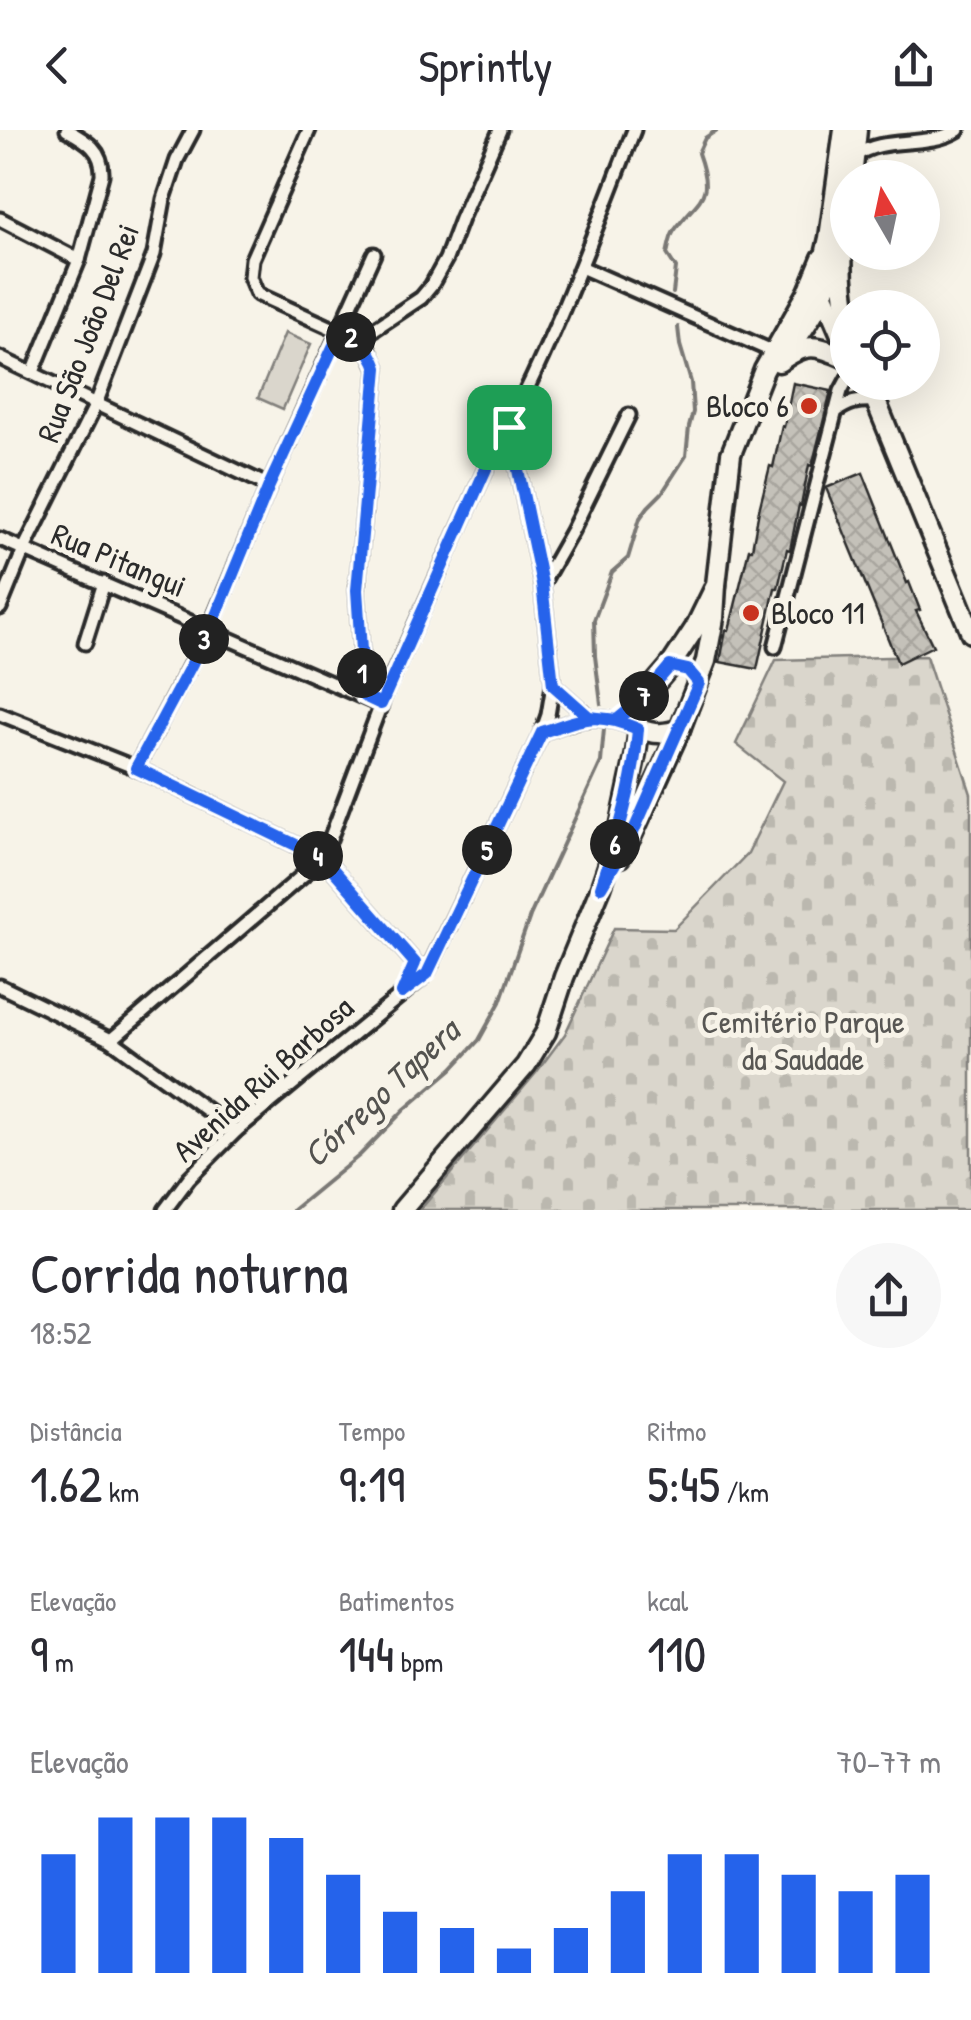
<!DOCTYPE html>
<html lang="pt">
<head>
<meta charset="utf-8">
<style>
	:root { --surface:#fff; --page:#f7f7f7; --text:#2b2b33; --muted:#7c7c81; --accent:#2563eb }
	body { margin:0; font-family:"Patrick Hand",sans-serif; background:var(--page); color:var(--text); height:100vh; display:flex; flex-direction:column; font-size:38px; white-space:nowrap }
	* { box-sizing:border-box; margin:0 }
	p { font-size:32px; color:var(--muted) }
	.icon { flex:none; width:55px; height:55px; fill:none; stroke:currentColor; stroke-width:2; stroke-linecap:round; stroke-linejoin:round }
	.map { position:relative; height:1080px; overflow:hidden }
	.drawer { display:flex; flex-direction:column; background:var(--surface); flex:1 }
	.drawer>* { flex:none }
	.needle { width:65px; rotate:351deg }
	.fabs { position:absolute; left:830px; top:30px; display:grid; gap:20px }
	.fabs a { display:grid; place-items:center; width:110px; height:110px; border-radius:50%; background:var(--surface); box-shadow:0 10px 40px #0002; font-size:50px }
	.pin { position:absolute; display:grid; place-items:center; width:85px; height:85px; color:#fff; margin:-42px; border-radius:20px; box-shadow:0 5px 15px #0006 }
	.km { position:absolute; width:50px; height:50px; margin:-25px; border-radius:50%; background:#222; color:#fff; font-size:28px; line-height:50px; text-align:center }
	.round { display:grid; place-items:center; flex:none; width:105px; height:105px; border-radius:52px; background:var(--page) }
	.headline { display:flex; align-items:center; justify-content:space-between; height:170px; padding:0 30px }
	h1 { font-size:55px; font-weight:600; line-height:75px }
	.stats { display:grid; grid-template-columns:repeat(3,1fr); gap:15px; height:170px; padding:10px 30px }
	.stats div { display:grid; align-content:center }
	.stats b { font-size:50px; font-weight:600 }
	.stats small { font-size:28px; font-weight:400 }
	.stats p { font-size:28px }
	.chart { height:280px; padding:20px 30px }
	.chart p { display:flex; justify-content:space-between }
	.chart svg { width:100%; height:180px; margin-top:10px; stroke:var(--accent); stroke-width:6 }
	header { display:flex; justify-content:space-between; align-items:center; height:130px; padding:0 30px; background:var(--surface); font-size:45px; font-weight:600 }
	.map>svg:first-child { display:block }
	.cemetery { fill:url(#cemetery-stones); stroke:#82807c; stroke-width:2.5 }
	.green { fill:#dad6cc; stroke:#82807c; stroke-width:2.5 }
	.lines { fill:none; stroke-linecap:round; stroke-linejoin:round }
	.stream { stroke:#7a7874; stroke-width:4 }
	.building { fill:url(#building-cross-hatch); stroke:#2b2b2b; stroke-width:2.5 }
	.street-casing { stroke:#2b2b2b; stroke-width:19 }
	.secondary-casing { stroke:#2b2b2b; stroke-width:25 }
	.primary-casing { stroke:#2b2b2b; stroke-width:25 }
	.street { stroke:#f7f3e8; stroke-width:11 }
	.secondary { stroke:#f7f3e8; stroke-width:18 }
	.primary { stroke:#f7f3e8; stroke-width:18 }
	.route-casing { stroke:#fff; stroke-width:20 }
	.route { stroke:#2563eb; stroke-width:12 }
	.poi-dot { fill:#c8321e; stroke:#f7f3e8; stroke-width:4 }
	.labels { text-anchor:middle; stroke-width:10; stroke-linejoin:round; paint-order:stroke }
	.street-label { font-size:32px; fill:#2b2b2b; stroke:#f7f3e8 }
	.poi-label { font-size:32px; fill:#2b2b2b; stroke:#f7f3e8; text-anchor:end }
	.park-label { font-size:32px; fill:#575653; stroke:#f7f3e8 }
	.water-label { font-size:35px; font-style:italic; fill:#53524f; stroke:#f7f3e8 }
</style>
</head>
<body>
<header><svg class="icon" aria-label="back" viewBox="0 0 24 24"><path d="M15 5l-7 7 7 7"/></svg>Sprintly<svg class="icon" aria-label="share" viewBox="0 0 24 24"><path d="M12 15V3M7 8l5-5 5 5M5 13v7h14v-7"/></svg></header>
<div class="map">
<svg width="971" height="1080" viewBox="0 0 971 1080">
	<defs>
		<pattern id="cemetery-stones" width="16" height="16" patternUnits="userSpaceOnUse" patternTransform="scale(2.5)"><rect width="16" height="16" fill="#dad6cc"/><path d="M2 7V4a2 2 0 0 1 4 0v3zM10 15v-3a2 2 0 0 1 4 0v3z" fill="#bbb8af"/></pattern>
		<pattern id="building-cross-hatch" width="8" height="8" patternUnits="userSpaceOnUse" patternTransform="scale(2.5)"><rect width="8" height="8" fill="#c4c1b9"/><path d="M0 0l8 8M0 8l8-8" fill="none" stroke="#a9a69f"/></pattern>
	</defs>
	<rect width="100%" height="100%" fill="#f7f3e8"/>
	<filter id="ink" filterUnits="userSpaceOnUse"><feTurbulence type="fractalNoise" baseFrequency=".01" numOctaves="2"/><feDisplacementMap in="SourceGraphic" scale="20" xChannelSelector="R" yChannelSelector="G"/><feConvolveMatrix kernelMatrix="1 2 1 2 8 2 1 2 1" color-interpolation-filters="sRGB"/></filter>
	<g filter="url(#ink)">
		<polygon class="cemetery" points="926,526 971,664 971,1080 420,1080 536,943 565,904 614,798 674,799 748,723 783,651 736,614 776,530"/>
		<polygon class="green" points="285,203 311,214 283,279 258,268"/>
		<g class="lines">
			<g class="stream">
				<path d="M673,163L676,138L667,124C669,116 670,107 674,101C699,66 715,71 698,23L705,8L717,0"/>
				<polyline points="601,574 595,526 594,490 612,442 628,428 640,388 648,377 662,363 686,326 689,297 693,282 691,252 680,215 678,197"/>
				<polyline points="293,1080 360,1025 405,979 452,939 479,910 500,872 530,786 601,632 604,599"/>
			</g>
		</g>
		<g class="building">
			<polygon points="793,253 831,261 812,336 809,335 801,376 799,375 790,420 787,419 778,458 775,458 757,539 720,532 726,500 729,500 749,419 752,419 759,380 770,336 773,337 782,296 784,297"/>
			<polygon points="863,343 907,453 909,452 920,480 916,481 933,516 898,533 826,358"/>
		</g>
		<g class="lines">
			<g class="street-casing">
				<g id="street">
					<polyline points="309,0 252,129 250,147 257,164 358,210 368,218 377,238 357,460 364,566"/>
					<path d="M855,26C884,5 927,19 958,0"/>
					<polyline points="0,89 79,130"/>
					<polyline points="581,137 774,222"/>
					<polyline points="358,210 421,168 431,156 446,129 461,89 500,0"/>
					<polyline points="0,228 269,356"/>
					<path d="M33,242L79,130L102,45C103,20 87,11 67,0"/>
					<path d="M835,282C849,272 858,270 875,271"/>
					<polyline points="0,409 381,575"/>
					<polyline points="542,454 572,401 629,285"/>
					<polyline points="0,478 24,419 96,274 154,124 164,69 177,30 193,0"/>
					<polyline points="85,513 104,453"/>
					<polyline points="775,517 841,261 848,248"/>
					<polyline points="553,555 589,587"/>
					<polyline points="0,584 136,638 323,728 415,833"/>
					<path d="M542,602C585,588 595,581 639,599"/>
					<polyline points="136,638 209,500 269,356 374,124"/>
					<polyline points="428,841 542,602 548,585 553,555 542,454 509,297"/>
					<polyline points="0,856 111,910 236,1001"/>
					<path d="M111,910L323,728L386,561L489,332C548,228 591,111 634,0"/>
					<polyline points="165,1080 189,1048 236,1001 422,848"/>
				</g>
			</g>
			<g class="secondary-casing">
				<g id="secondary">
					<path d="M779,231C811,192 825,168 840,119"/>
					<path d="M639,599C654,604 664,605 680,599"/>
					<polyline points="620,727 631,707 680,599 706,531 714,488 716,455 731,324 764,240 808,162 822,128"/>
					<polyline points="402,1080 526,935 546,902 564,847 601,757 618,707 636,623 639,599 637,585 640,571 670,536 695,498 716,455"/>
				</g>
			</g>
			<g class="primary-casing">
				<g id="primary">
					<polyline points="844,0 829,108 821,143 824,165 848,221"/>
					<polyline points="852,48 857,0"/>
					<path d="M848,75C841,116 840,147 848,188"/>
					<path d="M779,232C808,211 816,215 848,229"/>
					<polyline points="868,252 971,503"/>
				</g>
			</g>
			<use href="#street" class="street"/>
			<use href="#secondary" class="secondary"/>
			<use href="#primary" class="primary"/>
		</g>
	</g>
	<g class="lines" filter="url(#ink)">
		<g class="route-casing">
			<path id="route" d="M509,297L489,332L381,574L364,566L357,460L377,238C370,217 359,211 340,202L269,356L210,500L136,638L323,728L415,833L402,863L427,844L542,602C585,588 595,581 638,599C634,653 618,705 601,757L631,707L699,553L688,540L670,536L640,571L617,590L589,587L553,555L542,454L509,297"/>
		</g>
		<use href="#route" class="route"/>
	</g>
	<g class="poi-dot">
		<circle cx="809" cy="276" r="10"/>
		<circle cx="751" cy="483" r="10"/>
	</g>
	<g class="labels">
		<g class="street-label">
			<text transform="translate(88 203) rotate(-69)" y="11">Rua São João Del Rei</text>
			<text transform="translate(119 430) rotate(23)" y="11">Rua Pitangui</text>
			<text transform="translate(263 949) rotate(-42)" y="11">Avenida Rui Barbosa</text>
		</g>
		<g class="poi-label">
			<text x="789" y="287">Bloco 6</text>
			<text x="771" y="494" text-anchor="start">Bloco 11</text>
		</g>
		<g class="park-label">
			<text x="803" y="903">Cemitério Parque<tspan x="803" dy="37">da Saudade</tspan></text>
		</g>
		<g class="water-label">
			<text transform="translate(381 963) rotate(-43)" y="12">Córrego Tapera</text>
		</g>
	</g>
</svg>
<div class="fabs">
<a><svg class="needle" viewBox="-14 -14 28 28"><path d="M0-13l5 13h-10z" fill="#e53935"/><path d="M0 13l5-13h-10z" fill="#7c7c81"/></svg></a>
<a><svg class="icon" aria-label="locate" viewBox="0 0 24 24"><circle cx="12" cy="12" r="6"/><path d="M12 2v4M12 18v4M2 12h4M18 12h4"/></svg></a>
</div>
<div class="pin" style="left:509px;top:297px;background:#1e9e55"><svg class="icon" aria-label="arrive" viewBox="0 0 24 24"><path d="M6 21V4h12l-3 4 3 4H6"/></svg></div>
<b class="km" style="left:362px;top:543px">1</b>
<b class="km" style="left:351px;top:207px">2</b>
<b class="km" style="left:204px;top:509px">3</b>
<b class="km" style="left:318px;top:726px">4</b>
<b class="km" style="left:487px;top:720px">5</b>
<b class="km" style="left:615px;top:714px">6</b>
<b class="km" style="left:644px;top:566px">7</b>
</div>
<section class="drawer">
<div class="headline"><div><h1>Corrida noturna</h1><p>18:52</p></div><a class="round"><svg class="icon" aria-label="share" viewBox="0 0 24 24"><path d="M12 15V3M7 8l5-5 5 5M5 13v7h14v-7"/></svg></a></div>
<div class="stats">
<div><p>Distância</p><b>1.62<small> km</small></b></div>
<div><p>Tempo</p><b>9:19</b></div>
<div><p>Ritmo</p><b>5:45<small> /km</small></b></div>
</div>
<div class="stats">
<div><p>Elevação</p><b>9<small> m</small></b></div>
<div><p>Batimentos</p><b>144<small> bpm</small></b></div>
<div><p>kcal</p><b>110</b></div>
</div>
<div class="chart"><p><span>Elevação</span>70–77 m</p>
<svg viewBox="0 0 160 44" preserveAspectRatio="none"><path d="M5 44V15M15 44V6M25 44V6M35 44V6M45 44V11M55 44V20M65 44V29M75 44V33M85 44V38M95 44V33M105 44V24M115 44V15M125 44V15M135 44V20M145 44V24M155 44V20"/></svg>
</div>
</section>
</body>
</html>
